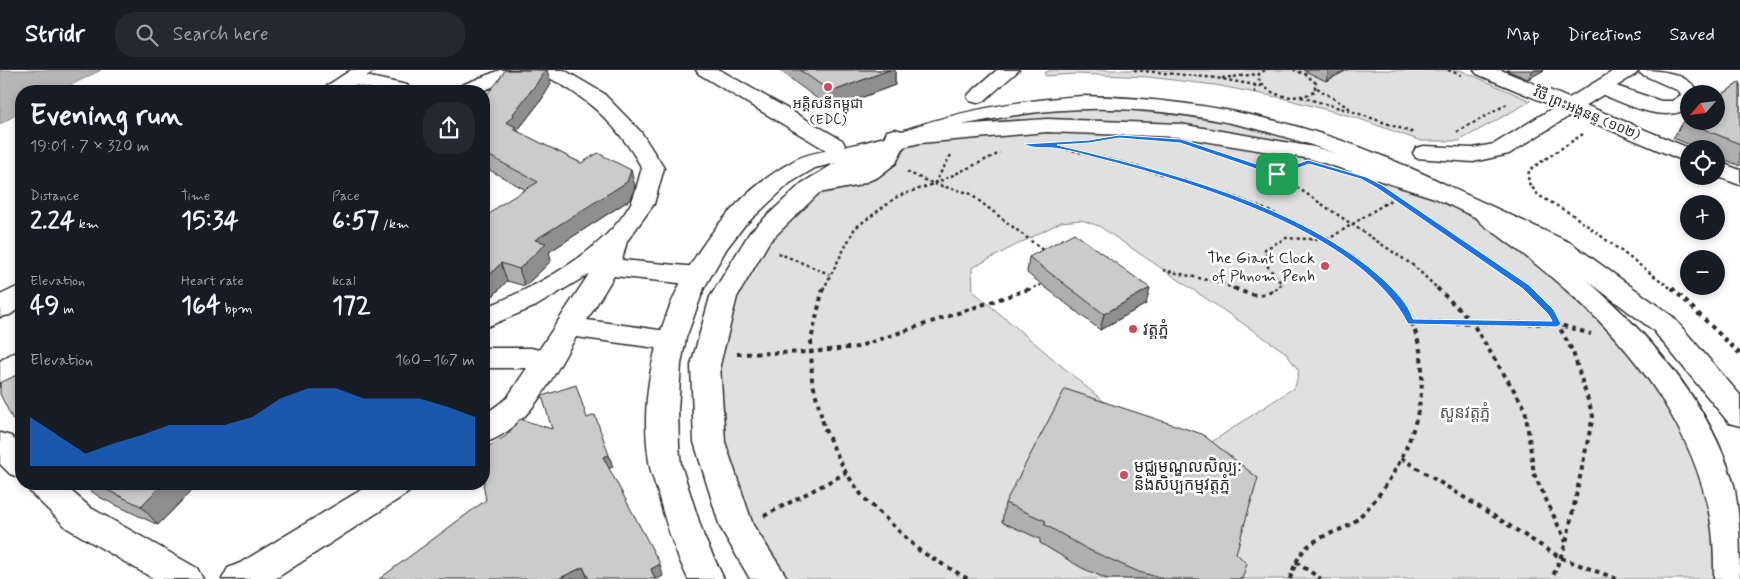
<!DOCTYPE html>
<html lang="en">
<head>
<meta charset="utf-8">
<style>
	:root { --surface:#171b24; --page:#242831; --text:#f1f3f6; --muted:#9ea1a6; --line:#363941; --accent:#1a73e8 }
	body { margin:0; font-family:Mynerve,"Noto Sans Khmer",sans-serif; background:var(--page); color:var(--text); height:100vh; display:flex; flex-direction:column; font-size:19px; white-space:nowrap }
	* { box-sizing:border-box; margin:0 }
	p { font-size:16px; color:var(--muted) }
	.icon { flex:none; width:28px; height:28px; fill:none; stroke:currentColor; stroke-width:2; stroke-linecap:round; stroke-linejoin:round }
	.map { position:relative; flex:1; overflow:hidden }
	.sheet { position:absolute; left:15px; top:15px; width:475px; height:405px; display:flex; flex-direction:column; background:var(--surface); border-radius:20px; box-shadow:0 2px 8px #0003 }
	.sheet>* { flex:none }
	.needle { width:32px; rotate:242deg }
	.tools { position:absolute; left:1680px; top:15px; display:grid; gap:10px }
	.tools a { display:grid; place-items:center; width:45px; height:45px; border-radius:50%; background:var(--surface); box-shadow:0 2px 8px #0003; font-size:25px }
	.pin { position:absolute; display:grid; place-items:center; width:42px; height:42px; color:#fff; margin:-21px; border-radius:10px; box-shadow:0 2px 8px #0006 }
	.round { display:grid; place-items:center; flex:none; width:52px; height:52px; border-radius:20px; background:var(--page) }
	.head { display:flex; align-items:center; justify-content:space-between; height:85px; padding:0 15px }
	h1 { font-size:28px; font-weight:700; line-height:38px }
	.stats { display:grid; grid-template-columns:repeat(3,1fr); gap:8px; height:85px; padding:5px 15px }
	.stats div { display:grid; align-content:center }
	.stats b { font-size:25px; font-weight:700 }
	.stats small { font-size:14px; font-weight:400 }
	.stats p { font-size:14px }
	.chart { height:140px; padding:10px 15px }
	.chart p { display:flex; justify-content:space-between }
	.chart svg { width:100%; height:90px; margin-top:5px; fill:var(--accent); opacity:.7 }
	header { display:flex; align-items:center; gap:30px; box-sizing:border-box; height:70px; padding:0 25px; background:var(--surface); border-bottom:1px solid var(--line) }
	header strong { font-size:24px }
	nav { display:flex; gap:28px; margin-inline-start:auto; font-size:18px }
	.search { width:350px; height:45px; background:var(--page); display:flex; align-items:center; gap:12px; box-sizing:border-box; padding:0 18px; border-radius:20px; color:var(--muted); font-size:19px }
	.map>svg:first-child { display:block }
	.green { fill:#e0e0e0; stroke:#868686; fill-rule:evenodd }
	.water { fill:#b6b6b6; stroke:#7e7e7e }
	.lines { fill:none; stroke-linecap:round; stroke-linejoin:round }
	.minor-casing { stroke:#2b2b2b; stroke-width:3 }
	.major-casing { stroke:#2b2b2b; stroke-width:3 }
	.path-far1 { stroke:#2b2b2b; stroke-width:2.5; stroke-dasharray:3 3; stroke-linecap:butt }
	.path { stroke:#2b2b2b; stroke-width:4; stroke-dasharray:4.5 4.5; stroke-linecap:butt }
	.minor { fill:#fff; fill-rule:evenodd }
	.major { fill:#fff; fill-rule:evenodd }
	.wall { fill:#afafaf; stroke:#2b2b2b }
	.shaded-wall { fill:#8e8e8e; stroke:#2b2b2b }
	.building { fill:#cbcbcb; stroke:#2b2b2b }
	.route { fill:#1a73e8; stroke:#fff; fill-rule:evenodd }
	.poi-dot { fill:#d1495b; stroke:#fff; stroke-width:2 }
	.labels { text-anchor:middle; stroke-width:5; stroke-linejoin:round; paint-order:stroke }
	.far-poi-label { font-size:14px; fill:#2b2b2b; stroke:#fff }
	.far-street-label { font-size:14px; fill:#2b2b2b; stroke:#fff }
	.poi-label { font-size:16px; fill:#2b2b2b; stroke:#fff; text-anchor:start }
	.park-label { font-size:16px; fill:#585858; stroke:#fff }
</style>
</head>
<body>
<header>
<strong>Stridr</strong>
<div class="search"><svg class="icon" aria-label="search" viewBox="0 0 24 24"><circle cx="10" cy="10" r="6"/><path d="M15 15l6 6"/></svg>Search here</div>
<nav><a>Map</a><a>Directions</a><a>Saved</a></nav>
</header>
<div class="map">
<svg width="1740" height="509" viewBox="0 0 1740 509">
	<rect width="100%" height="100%" fill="#fff"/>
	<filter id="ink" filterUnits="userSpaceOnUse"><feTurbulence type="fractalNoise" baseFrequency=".02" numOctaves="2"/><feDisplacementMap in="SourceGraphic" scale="10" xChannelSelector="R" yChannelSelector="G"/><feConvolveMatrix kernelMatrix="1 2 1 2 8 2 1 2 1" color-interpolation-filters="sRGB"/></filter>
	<g filter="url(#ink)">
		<g class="green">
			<polygon points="1051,0 1460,0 1531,31 1459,71 1421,71 1354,47 1282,28 1215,15 1148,7 1076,4 1046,6 1044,3"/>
			<path d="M1033,38H1163L1334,76L1498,156L1637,279L1710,406L1724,509H778L743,457L710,338L737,207L802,127L898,70ZM1081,150L1099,156L1285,282L1299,301L1295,317L1195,383L1147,368L973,221L972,198L1061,152Z"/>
		</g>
		<polygon class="water" points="0,0 101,0 59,21 21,21 21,42 0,54"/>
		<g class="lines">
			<g class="minor-casing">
				<g id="minor">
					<polygon points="500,0 528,0 525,4 482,21 454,21 457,17"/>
					<path d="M538,0H564L603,23L641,62L664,98L654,134L627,171L622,190L697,197L706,200L710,206L706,212L697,215L614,206L587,250L681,263L685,270L681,277L671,280L576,267C553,305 531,358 484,373V345L507,328L527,298H484V278H531L539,280L589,204L536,236L484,258V238C534,218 602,183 630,135C636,124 638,110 642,98C618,55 586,25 541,4Z"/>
					<polygon points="696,0 720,0 842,70 845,75 842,80 834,82 826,80 699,4"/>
					<polygon points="997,0 1019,0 984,31 977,33 970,31 967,27 970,23"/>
					<polygon points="1474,0 1501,0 1691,79 1689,79 1689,93 1477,4"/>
					<path d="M1638,0C1662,0 1686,2 1701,24H1689V38C1662,55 1620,31 1594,21L1591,17L1594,13L1601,11L1661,31H1672L1681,25L1679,21L1641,4Z"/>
					<polygon points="352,3 407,15 410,19 409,21 381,21 345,13 342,9 345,5"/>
					<path d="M1083,26C1219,29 1331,57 1453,118L1457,123L1453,128L1445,130L1437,128C1302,59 1149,20 999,48C984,51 968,53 954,57C937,62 921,69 904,76L896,93L878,107L856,116L819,123L769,172L737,227L720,295L725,372L753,455L788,509H750L720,457L694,372L691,295L710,227L750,162L802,113L867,74L884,68L887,61L895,59L902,61C961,40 1021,30 1083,26Z"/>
					<polygon points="1716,91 1740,100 1740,115 1716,106"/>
					<path d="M1489,141C1511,146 1531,165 1549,179C1625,238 1707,320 1734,415C1740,445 1740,477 1740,509H1714C1714,493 1714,476 1712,460C1699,365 1636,280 1565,219C1545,201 1525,185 1503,169C1495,162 1483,157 1477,148L1480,143Z"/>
					<polygon points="21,281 21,305 10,314 0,317 0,291 11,284"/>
					<polygon points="0,363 11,366 21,376 21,408 10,404 0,394"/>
					<polygon points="26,414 63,414 91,438 197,498 203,509 154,509 67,458 31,423"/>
					<polygon points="371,414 413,414 408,423 275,509 222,509 228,498 240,493"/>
				</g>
			</g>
			<g class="major-casing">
				<g id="major">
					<polygon points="351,0 375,0 346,21 322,21 325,17"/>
					<polygon points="1615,0 1639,0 1636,4 1509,84 1473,92 1416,88 1413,83 1416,78 1424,76 1473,78 1494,74"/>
					<path d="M1047,49L1180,54L1314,77L1452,118L1571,173L1672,246L1740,325V356L1729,353L1653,260L1553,185L1435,128L1311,89L1180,67L1047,62L920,73L815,98L790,113L744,156L727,178L704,218L686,268L681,294L678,340L679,376L681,395L704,467L724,509H688C674,480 665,451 657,420C654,410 650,401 649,391C631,278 696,142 797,89C812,82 832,80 848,76C873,71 898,62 922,59C963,54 1005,52 1047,49Z"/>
					<polygon points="21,215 21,237 10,245 0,247 0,225"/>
				</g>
			</g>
			<g class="path-far1">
				<polyline points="1134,0 1216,8 1255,15"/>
				<path d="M1265,0L1259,4L1258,8C1269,28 1294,31 1314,22L1316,13L1305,4L1294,0"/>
				<polyline points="1448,0 1461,5"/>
				<polyline points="1222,8 1259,4"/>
				<polyline points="1317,18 1352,40"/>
				<polyline points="1255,23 1255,15 1262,16"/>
				<polyline points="1301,27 1357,43 1414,63"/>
				<polyline points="1457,62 1509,33"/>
				<polyline points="1583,64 1529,100 1528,112 1538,125 1573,145 1673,220"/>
				<path d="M1067,79C1164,103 1322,142 1389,220"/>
				<polyline points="1260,97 1277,103 1284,101"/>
				<polyline points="907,102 934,114 951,85"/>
				<polyline points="1277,104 1414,196 1439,220"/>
				<polyline points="934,114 969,123 1044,181"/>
				<polyline points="1413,138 1529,220"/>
				<polyline points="778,183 829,204"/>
				<polyline points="1163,200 1221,213 1237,220"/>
				<polyline points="823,220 855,158 898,126 934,114 1000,83"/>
				<polyline points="1028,220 1041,215"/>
				<polyline points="1275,220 1282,214 1268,197 1265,179 1286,168 1327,170 1391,130"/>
			</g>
			<g class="path">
				<polyline points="823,218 811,270 812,310 825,360 846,403 863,427 920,481 968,509"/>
				<path d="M1234,218C1249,225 1263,229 1276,218"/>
				<polyline points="1437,218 1471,251 1525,338 1534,404 1566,472"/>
				<polyline points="1527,218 1551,242 1573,282 1593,346 1566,473 1552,509"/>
				<polyline points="1672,218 1740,284"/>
				<polyline points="1410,252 1557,254 1591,264"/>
				<polyline points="737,284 812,282 857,277 1032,218"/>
				<polyline points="1401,388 1561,488 1617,509"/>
				<polyline points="764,446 846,403"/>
				<polyline points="1296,492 1321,509"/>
				<path d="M1290,509C1299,480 1307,473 1334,462C1341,459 1348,457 1354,452C1406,405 1442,316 1410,249C1405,237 1396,228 1387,218"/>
			</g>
			<use href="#minor" class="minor"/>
			<use href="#major" class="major"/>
		</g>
		<g class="wall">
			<polygon points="779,0 895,0 895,15 831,39"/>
			<polygon points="1303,0 1347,0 1326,11"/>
			<polygon points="1506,0 1544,0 1528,9"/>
			<polygon points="1740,12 1740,96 1716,86 1716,79 1700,79 1673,68 1684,51"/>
			<polygon points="551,14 542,29 518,60 518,62 581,93 635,116 631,129 549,182 551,191 525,216 507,211 489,230 484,228 484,149 526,120 484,97 484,28"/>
			<polygon points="1029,187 1146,234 1100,260 1027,203"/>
			<polygon points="81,414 198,414 158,455 101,428"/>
			<polygon points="1005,433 1236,483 1242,509 1107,509 1082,498 1040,473 1040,469 1002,452"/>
		</g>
		<g class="shaded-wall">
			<polygon points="545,0 547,0 551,14 542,29 518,60 519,62 511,69 506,52"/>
			<polygon points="889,0 895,0 895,15 831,39 831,22"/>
			<polygon points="1329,0 1347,0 1326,11"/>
			<polygon points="1533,0 1544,0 1528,9"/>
			<polygon points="631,100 635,116 631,129 549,182 551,191 525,216 519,199 535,170"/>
			<polygon points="501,193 507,211 489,230 484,216 484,211"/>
			<polygon points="1150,218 1146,234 1100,260 1104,244"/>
			<polygon points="609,385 613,397 607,399 603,387"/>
			<polygon points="163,414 198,414 158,455 141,436"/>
			<polygon points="660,494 663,506 658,509 654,509 651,499"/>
			<polygon points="583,497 588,509 558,509"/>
		</g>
		<g class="building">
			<polygon points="505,0 545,0 537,13 513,44 514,46 506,52 516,57 513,59 581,93 598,83 631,100 627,112 535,170 546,173 519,199 501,193 484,211 484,149 500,135 538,112 484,83 484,28 498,11"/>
			<polygon points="800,0 889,0 831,22"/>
			<polygon points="1740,12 1740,74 1684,51 1689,48 1689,51 1716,51 1716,29"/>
			<polygon points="1074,163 1150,218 1104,244 1029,187"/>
			<polygon points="21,303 21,358 13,350 0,324 0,313"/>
			<polygon points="576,315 587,348 595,345 609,385 603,387 660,494 651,499 655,509 589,509 583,497 558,509 379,509 486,430 483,414 484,414 484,379 506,366 520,349 552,359 542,326"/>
			<polygon points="1065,319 1202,364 1258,408 1236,483 1247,494 1242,509 1164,509 1139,502 1087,479 1044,454 1046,451 1005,433"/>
			<polygon points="94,414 163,414 141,436"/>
		</g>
	</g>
	<path class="route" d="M1119,65L1181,69L1277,101L1308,90L1366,107L1382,115L1529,215L1554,240L1561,254L1557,257L1408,254C1363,164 1198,114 1105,90C1088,86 1071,80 1053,78C1044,77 1031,79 1024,74L1089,70ZM1119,68L1180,73L1277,106L1309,94L1361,109L1377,118L1523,219L1548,244L1552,251L1413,249C1408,233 1396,222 1384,210C1303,135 1163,100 1057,75L1089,73Z"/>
	<g class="poi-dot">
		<circle cx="828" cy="17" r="5"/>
		<circle cx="1325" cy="196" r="5"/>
		<circle cx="1133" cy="259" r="5"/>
		<circle cx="1124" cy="405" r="5"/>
	</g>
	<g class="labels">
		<g class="far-poi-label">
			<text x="828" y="38">អគ្គិសនីកម្ពុជា<tspan x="828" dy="16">(EDC)</tspan></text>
		</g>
		<g class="far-street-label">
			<text transform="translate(1587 43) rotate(23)" y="5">វិថី ព្រះអង្គនន្ទ (១០២)</text>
		</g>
		<g class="poi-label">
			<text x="1315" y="193" text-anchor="end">The Giant Clock<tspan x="1315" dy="18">of Phnom Penh</tspan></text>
			<text x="1143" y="265">វត្ដភ្នំ</text>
			<text x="1134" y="402">មជ្ឈមណ្ឌលសិល្បៈ<tspan x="1134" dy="18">និងសិប្បកម្មវត្តភ្នំ</tspan></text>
		</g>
		<g class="park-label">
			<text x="1465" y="348">សួនវត្ដភ្នំ</text>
		</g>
	</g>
</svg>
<div class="tools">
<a><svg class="needle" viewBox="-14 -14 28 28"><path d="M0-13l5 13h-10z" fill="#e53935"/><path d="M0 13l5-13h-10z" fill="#9ea1a6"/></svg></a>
<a><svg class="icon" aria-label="locate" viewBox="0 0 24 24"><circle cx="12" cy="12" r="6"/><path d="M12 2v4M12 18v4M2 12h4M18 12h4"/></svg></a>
<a>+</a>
<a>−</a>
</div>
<div class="pin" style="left:1277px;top:104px;background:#1e9e55"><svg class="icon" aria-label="arrive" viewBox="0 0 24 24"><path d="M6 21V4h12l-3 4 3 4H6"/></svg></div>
<section class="sheet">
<div class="head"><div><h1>Evening run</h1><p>19:01 · 7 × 320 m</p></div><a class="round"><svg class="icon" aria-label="share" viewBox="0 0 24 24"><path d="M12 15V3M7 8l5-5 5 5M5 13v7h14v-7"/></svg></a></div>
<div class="stats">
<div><p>Distance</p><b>2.24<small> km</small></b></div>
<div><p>Time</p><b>15:34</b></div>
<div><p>Pace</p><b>6:57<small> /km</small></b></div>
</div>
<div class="stats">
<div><p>Elevation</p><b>49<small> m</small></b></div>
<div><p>Heart rate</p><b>164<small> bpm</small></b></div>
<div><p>kcal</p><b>172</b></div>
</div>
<div class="chart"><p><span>Elevation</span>160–167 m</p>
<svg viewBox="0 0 160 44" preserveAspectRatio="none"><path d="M0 44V20L10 29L20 38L30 33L40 29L50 24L60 24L70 24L80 20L90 11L100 6L110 6L120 11L130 11L140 11L150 15L160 20V44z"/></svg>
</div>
</section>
</div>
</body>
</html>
